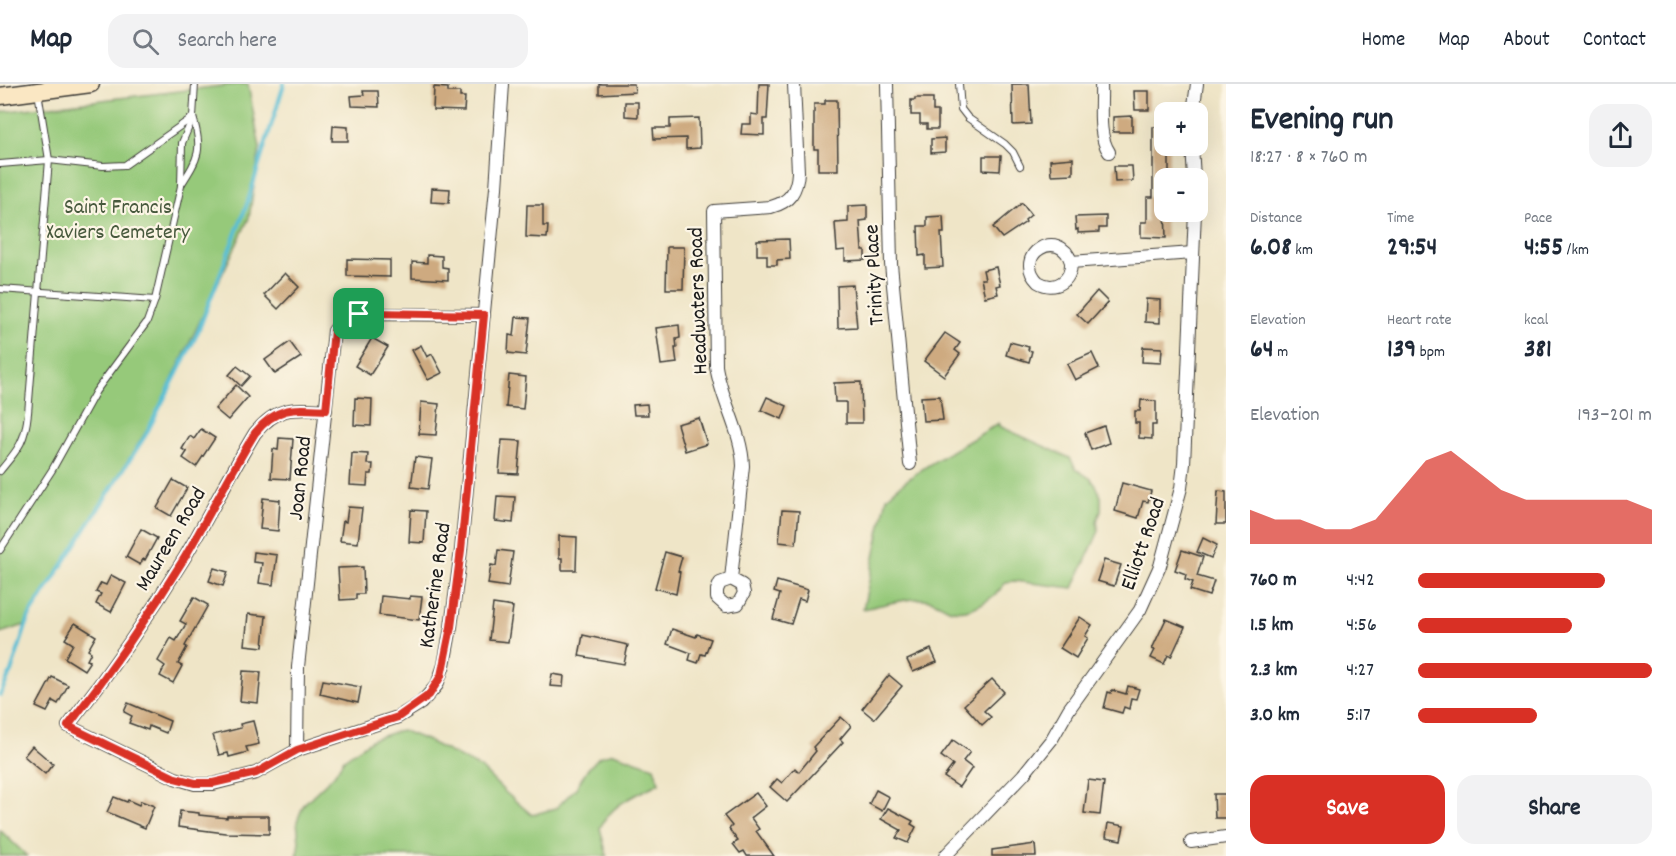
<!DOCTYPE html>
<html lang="en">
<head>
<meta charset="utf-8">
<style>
	:root { --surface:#fff; --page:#f2f2f3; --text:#1f2937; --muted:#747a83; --line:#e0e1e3; --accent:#d93025 }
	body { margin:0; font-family:Dekko,sans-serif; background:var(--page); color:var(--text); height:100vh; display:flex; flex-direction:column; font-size:22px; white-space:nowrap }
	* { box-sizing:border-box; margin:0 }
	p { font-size:20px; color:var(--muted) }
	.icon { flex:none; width:33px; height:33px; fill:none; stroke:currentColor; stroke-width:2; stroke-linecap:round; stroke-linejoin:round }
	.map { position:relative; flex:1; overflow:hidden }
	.drawer { display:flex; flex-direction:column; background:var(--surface); width:450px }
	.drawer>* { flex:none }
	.controls { position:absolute; left:1154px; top:18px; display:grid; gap:12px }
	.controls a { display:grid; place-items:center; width:54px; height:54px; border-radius:12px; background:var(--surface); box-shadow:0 6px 24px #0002; font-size:30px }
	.pin { position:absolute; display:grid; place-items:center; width:51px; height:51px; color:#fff; margin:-26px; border-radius:12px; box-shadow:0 3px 9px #0006 }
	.round { display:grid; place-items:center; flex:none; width:63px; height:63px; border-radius:18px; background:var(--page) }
	.overview { display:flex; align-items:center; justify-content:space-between; height:102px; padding:0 24px }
	h1 { font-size:33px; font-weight:700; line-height:45px }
	.stats { display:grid; grid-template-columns:repeat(3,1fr); gap:9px; height:102px; padding:6px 24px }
	.stats div { display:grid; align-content:center }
	.stats b { font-size:26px; font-weight:700 }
	.stats small { font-size:16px; font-weight:400 }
	.stats p { font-size:16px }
	.chart { height:168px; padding:12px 24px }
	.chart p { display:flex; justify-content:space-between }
	.chart svg { width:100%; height:108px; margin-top:6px; fill:var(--accent); opacity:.7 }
	.action { display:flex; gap:12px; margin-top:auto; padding:12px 24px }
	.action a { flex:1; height:69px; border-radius:18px; background:var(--accent); color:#fff; font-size:24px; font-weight:700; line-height:69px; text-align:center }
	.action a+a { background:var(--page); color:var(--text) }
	ul { padding:0 24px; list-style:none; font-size:20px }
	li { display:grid; grid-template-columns:96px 72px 1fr; align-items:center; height:45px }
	li i { height:15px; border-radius:8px; background:var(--accent) }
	header { display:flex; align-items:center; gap:36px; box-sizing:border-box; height:84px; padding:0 30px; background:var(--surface); border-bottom:2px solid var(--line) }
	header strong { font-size:28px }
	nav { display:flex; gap:33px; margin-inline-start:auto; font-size:21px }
	.search { width:420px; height:54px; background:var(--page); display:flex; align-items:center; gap:15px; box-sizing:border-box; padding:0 21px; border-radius:18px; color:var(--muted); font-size:22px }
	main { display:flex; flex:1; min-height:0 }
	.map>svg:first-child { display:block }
	.green { fill:#96c97a; stroke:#59724b; stroke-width:1.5 }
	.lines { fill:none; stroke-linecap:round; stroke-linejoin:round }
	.stream { stroke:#57bed5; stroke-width:4 }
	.building { fill:#ceaa80 }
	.service-casing { stroke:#3c3a36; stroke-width:8 }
	.minor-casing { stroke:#3c3a36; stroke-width:14 }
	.secondary-casing { stroke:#3c3a36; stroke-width:19 }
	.service { stroke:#fff; stroke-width:6 }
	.minor { stroke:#fff; stroke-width:12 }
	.secondary { stroke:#fae7c3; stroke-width:16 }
	.route-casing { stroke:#fff; stroke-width:12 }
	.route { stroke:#d93025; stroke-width:8 }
	.labels { text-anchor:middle; stroke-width:4.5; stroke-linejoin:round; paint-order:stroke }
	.park-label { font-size:22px; fill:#47593d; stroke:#fcf5e5 }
	.street-label { font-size:22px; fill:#1c1c1c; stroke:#fcf5e5 }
</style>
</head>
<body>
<header>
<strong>Map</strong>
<div class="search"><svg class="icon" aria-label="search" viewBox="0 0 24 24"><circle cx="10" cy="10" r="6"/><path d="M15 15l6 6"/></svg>Search here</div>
<nav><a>Home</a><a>Map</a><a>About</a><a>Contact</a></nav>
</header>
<main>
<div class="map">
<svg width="1226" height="772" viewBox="0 0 1226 772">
	<rect width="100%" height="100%" fill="#fcf5e5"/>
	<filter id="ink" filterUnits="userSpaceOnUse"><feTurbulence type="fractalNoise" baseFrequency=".0167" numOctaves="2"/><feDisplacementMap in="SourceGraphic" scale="12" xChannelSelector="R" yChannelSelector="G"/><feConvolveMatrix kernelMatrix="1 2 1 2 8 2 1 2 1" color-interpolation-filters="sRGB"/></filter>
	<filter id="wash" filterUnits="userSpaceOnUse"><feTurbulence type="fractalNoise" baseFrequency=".008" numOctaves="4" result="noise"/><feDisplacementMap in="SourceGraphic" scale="24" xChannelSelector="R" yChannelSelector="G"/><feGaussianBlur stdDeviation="1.35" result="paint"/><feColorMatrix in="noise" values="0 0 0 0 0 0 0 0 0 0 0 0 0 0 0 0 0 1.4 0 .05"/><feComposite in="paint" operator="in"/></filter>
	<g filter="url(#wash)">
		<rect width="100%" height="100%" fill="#efe5c7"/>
		<g class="green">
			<polygon points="239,0 248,0 260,64 249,134 152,338 25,541 0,549 0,28"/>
			<path d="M999,339V342L1070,374L1076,385L1091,395L1097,403L1101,413V427L1097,437L1099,447L1073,504L1014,497L1006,498C995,514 969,532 949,525C940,521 934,515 923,515C909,513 879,522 863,525L887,413C918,383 963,362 999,339Z"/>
			<path d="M401,646L426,656L481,684L505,708L532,731L556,724L576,704L586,687L599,673L613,669L654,683L659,699C635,712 612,719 600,744L607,772H297L299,757L297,737L304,720L334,691L344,675L373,655Z"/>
			<polygon points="0,746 27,772 0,772"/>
		</g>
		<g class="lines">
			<polyline class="stream" points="0,611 11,588 29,533 145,352 197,250 247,120 284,0"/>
		</g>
		<g id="blocks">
			<g class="building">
				<polygon points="599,0 634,0 635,8 599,10"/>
				<polygon points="759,0 769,0 767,35 764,35 764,51 741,50 742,40 751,40 751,30 758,31"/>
				<polygon points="1012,0 1029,0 1031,40 1013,41"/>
				<polygon points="434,3 448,4 448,8 460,8 460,13 465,13 464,27 433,26"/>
				<polygon points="363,7 378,7 379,23 352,22 351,12 364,11"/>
				<polygon points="1134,7 1149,7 1149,26 1135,26"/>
				<polygon points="915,14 933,14 933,27 938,27 938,45 927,45 927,40 920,40 920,31 911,31 911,16 915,16"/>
				<polygon points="825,16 837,16 838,86 818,86 818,65 814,65 814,20 825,20"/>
				<polygon points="625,18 638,18 638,33 625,32"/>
				<polygon points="1132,32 1132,48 1113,48 1113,33"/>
				<polygon points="699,34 700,64 686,65 686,54 654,55 653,44 670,44 670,35"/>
				<polygon points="333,42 348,43 348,57 332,57"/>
				<polygon points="1153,43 1164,43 1164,62 1169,62 1169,94 1164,94 1166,154 1141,153 1141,138 1147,138 1147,113 1153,113"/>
				<polygon points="945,54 945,68 931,69 931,55"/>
				<polygon points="983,72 1001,72 1000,87 983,86"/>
				<polygon points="1073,74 1073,90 1051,91 1050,76"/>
				<polygon points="1114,82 1132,82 1133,97 1115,98"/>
				<polygon points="432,104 450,105 449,119 431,118"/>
				<polygon points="1022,119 1031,131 1025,136 1026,138 1002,154 993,143"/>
				<polygon points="527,121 543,121 543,142 548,142 547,154 526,153"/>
				<polygon points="867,121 867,136 860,137 862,166 865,166 865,176 845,177 845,166 837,167 835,139 848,138 848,122"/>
				<polygon points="943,132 944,149 941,149 943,183 925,184 925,171 919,172 918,142 927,142 927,133"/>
				<polygon points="1106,132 1106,144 1099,144 1099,148 1078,149 1078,145 1076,146 1075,133"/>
				<polygon points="789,155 790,175 777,176 777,181 767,181 767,171 757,171 757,156"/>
				<polygon points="667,163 684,163 683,205 666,205"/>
				<polygon points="427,171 442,172 442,183 448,184 448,196 412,194 412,178 427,179"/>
				<polygon points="347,175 390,176 390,193 347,192"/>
				<polygon points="996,183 1000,201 996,202 998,210 985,213 981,195 985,195 983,186"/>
				<polygon points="285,189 299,203 278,225 264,211"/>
				<polygon points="853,201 857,243 838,244 837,202"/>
				<polygon points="1097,207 1108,218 1088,240 1077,230"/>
				<polygon points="1146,215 1160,216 1160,239 1145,238"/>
				<polygon points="516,233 530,234 526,271 508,269 509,251 514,252"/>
				<polygon points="679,241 680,254 676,255 677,264 675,264 677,279 661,281 656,244"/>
				<polygon points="945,249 960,259 955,266 960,270 944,292 924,277"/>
				<polygon points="372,254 388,263 370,291 355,282"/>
				<polygon points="290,258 301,273 275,290 265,276"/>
				<polygon points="1010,258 1029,263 1028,266 1032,267 1029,278 1006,271"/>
				<polygon points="421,261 427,273 432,270 442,289 428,296 412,266"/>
				<polygon points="1143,263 1162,264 1161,279 1142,278"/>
				<polygon points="1092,269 1099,284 1075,296 1067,280"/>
				<polygon points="237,282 250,292 241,302 229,291"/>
				<polygon points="509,291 526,293 523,325 506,323"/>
				<polygon points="861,298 862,339 846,339 846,318 835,318 834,299"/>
				<polygon points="236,301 248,313 228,336 215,325"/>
				<polygon points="940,312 943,336 923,337 921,313"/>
				<polygon points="767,313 787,322 782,335 761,326"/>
				<polygon points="355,314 372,315 371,342 354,341"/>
				<polygon points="1141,316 1156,317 1156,341 1152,341 1152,355 1139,354 1139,339 1135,339 1135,327 1140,327"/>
				<polygon points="421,318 439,320 436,351 419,350"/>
				<polygon points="647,320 648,331 634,331 633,321"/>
				<polygon points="699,334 707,360 685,367 677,340"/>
				<polygon points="1104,342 1109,359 1091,366 1085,349"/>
				<polygon points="201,345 215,354 196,383 183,374 187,368 182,365 190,352 194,355"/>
				<polygon points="279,354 293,355 290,395 271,394 273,365 278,366"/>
				<polygon points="502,356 521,357 518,390 499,389"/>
				<polygon points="352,369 368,370 367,380 373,380 372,390 368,390 367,402 350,401"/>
				<polygon points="415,373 432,375 428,405 411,403"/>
				<polygon points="173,396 187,404 171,432 157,424"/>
				<polygon points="1122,399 1151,407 1148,418 1143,417 1138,434 1115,427"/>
				<polygon points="1218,407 1226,408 1226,440 1216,440"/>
				<polygon points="497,412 515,413 513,439 495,437"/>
				<polygon points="263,414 280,416 278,447 260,445"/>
				<polygon points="348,423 362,424 358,459 340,457 343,437 346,438"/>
				<polygon points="411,426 426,427 424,459 409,458"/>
				<polygon points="782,426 799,427 796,460 779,458"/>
				<polygon points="141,445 157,454 145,476 143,475 140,481 126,473"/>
				<polygon points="559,452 577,453 576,486 562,486 562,474 559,474"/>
				<polygon points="1203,454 1217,461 1211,474 1197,468"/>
				<polygon points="498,466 513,468 508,503 488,500 491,481 496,482"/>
				<polygon points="1182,466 1203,473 1197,492 1214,497 1209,512 1190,506 1193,498 1185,495 1186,490 1175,486"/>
				<polygon points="254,468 277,471 273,501 259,499 262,479 253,478"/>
				<polygon points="665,468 682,473 678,487 680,488 676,510 655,504"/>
				<polygon points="1104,476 1121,481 1114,502 1097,497"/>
				<polygon points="363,483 364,510 356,510 356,515 340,516 338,484"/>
				<polygon points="214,484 228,488 223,502 209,497"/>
				<polygon points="111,491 126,499 111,528 96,520 101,510 96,508 101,499 106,501"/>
				<polygon points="777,497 808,506 805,517 799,515 791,540 773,535 780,510 774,508"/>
				<polygon points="381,512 410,515 410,512 422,513 419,536 379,531"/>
				<polygon points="194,513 208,521 185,562 187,563 178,580 182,582 173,599 160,592 165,582 158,577 171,554 176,557 186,540 180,537"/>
				<polygon points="493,520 513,523 508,558 489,556"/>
				<polygon points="248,530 266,532 263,563 245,561"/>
				<polygon points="1080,533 1092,541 1085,552 1088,554 1076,574 1060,564"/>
				<polygon points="1166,535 1185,543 1171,573 1168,571 1164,580 1151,574 1155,566 1152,565"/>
				<polygon points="75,539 96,552 88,566 91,568 87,576 90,577 84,586 65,574 73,560 65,555"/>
				<polygon points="672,545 696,553 697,550 711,555 705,571 701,570 698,579 689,576 691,569 667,560"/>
				<polygon points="583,551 628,561 624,580 579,572"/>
				<polygon points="931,565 937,578 913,588 907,576"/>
				<polygon points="243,587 261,588 258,619 240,617"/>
				<polygon points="552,590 564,592 563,603 550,602"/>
				<polygon points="889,591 902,602 874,635 862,625"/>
				<polygon points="52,593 68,601 58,620 53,617 47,628 36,623"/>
				<polygon points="992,595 1004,608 984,627 991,633 982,641 964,621"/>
				<polygon points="323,596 361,603 358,619 320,610"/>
				<polygon points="1128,602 1139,605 1136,615 1131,614 1129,625 1124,623 1122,629 1104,624 1108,608 1111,609 1112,606 1126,610"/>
				<polygon points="128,619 170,637 166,649 149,642 148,646 129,639 132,632 124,628"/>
				<polygon points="841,633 851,642 840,655 843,658 787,718 770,703 777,695 782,699 795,684 799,688 816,667 813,663"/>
				<polygon points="253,637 259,660 246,663 248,668 229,673 228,669 219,671 213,651 241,644 240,640"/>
				<polygon points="953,656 970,668 963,677 972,684 959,703 944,693 953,681 941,672"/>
				<polygon points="32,662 53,680 45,690 24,672"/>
				<polygon points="1088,696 1104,698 1100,731 1084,729"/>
				<polygon points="876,706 889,713 882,727 869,720"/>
				<polygon points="756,709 766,722 751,734 759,745 756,747 774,772 747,772 744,767 740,769 733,760 738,757 729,745 732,742 724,732"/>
				<polygon points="1214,710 1226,710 1226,734 1215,734"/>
				<polygon points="114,713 127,718 128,716 139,721 141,717 154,722 145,744 107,728"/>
				<polygon points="888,724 913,737 911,740 916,743 908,759 896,754 901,746 881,735"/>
				<polygon points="180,727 199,729 199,731 227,734 227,732 269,732 269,750 225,749 178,743"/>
				<polygon points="1108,739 1124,742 1121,756 1106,753"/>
				<polygon points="1035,760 1036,772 992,772 992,766"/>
			</g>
		</g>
	</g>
	<g filter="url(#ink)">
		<use href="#blocks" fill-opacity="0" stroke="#3c3a36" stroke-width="1.5"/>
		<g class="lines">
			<g class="service-casing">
				<g id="service">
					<polyline points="959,0 961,25 968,34 1005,60 1013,68 1020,82"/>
					<polyline points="0,80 49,76 103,82 125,81 193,33 195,0"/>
					<path d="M181,101C199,73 203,66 193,33"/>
					<polyline points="0,205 155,216"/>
					<path d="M0,387C18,365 25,359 28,329L49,76L38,8"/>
					<polyline points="0,466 52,386 96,307 147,238 155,216 181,102 182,59 193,33"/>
				</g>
			</g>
			<g class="minor-casing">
				<g id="minor">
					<polyline points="887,0 891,180 910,380"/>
					<path d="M1101,0C1102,21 1097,50 1109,68"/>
					<polyline points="1193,28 1197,0"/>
					<polyline points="1192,62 1194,94"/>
					<path d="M1071,178C1072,197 1055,208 1038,198C1011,171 1060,142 1071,178L1193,169"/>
					<path d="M326,326C293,324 277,322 255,349C230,390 209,432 185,473C149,532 110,588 68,642L175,694L195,700H213L256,689L297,666L398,633L421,619L437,601L444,581L451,543L461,466L496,104L503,0"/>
					<path d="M731,495L720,499L717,506V514L726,522L738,520L744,509L742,501L731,495L743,382C742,348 721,316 716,282L714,127L771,123C790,118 797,107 798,88L794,0"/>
					<polyline points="297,666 298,583 334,247 342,236 359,230 484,231"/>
					<polyline points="1191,758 1226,753"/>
					<polyline points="945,772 1023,691 1052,655 1069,625 1140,526 1160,482 1181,404 1184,380 1195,128"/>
				</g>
			</g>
			<g class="secondary-casing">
				<polyline id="secondary" points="0,12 91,0"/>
			</g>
			<use href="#service" class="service"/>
			<use href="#minor" class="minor"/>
			<use href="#secondary" class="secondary"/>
		</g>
	</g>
	<g class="lines" filter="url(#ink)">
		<g class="route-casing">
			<path id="route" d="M373,229L484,231L461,466L451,543L441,592L429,611L398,633L297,666L256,689L213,699H195L175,694L68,642C110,588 149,532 185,473C209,432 230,390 255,349C277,322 293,324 326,326L334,247C343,231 357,229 373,229Z"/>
		</g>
		<use href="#route" class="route"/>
	</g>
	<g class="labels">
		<g class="park-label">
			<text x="118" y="129">Saint Francis<tspan x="118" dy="25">Xaviers Cemetery</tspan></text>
		</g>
		<g class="street-label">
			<text transform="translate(872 191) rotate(-93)" y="8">Trinity Place</text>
			<text transform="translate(696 217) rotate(-92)" y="8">Headwaters Road</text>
			<text transform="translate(298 394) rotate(-84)" y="8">Joan Road</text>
			<text transform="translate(169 454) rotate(-59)" y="8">Maureen Road</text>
			<text transform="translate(1141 459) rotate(-71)" y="8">Elliott Road</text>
			<text transform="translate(433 501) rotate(-82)" y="8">Katherine Road</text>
		</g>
	</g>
</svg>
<div class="controls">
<a>+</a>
<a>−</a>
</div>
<div class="pin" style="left:359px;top:230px;background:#1e9e55"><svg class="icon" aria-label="arrive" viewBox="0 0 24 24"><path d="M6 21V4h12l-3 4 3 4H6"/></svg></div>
</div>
<section class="drawer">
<div class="overview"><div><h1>Evening run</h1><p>18:27 · 8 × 760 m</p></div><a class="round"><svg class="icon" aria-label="share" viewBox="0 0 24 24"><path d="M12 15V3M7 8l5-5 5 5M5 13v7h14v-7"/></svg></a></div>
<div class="stats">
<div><p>Distance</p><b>6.08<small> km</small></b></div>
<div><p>Time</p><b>29:54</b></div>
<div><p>Pace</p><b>4:55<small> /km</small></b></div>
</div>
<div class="stats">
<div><p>Elevation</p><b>64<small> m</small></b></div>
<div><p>Heart rate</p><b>139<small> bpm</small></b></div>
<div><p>kcal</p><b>381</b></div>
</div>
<div class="chart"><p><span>Elevation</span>193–201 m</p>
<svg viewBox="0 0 160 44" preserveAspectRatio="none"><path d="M0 44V30L10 34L20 34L30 38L40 38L50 34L60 22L70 10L80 6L90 14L100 22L110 26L120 26L130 26L140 26L150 26L160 30V44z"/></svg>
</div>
<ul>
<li><b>760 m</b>4:42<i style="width:80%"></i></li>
<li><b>1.5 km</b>4:56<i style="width:66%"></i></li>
<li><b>2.3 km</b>4:27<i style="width:100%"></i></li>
<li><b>3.0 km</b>5:17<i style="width:51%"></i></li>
</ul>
<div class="action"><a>Save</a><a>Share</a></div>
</section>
</main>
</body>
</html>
